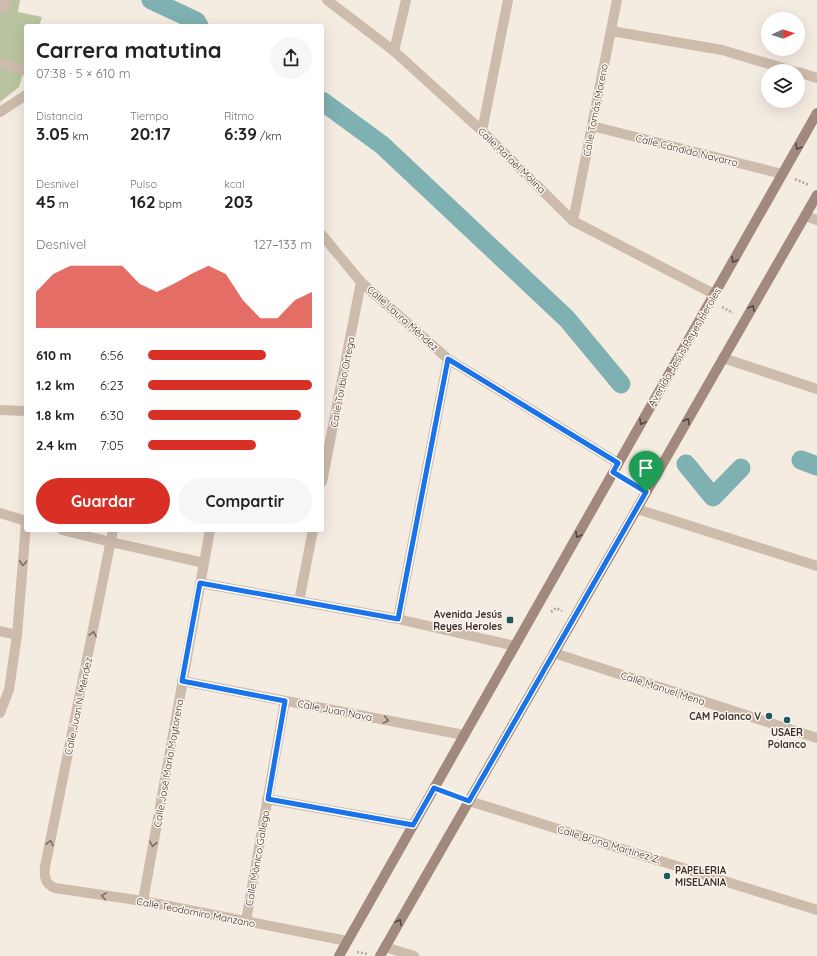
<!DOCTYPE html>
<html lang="es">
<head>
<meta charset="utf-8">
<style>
	:root { --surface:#fff; --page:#f6f6f6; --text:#222; --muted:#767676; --accent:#d93025 }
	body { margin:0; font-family:Quicksand,sans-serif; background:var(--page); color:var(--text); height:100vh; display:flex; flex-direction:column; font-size:15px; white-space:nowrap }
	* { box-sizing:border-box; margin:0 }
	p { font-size:13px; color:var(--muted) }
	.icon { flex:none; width:22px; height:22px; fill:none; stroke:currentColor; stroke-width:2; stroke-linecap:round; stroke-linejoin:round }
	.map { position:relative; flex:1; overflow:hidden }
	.drawer { position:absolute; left:24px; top:24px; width:300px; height:508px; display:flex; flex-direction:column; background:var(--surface); border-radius:4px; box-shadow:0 4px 16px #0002 }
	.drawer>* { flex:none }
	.needle { width:26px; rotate:86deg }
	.tools { position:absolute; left:761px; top:12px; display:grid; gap:8px }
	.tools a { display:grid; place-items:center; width:44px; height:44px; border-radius:50%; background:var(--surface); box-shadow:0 4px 16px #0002; font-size:20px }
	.pin { position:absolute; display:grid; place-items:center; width:34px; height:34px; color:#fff; margin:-41px -17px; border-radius:50% 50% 50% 0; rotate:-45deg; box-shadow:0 0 4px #0007 }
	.pin .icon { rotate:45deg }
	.round { display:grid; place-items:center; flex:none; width:42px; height:42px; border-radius:21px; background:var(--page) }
	.summary { display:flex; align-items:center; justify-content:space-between; height:68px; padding:0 12px }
	h1 { font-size:22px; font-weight:700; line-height:30px }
	.metrics { display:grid; grid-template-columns:repeat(3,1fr); gap:6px; height:68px; padding:4px 12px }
	.metrics div { display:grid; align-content:center }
	.metrics b { font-size:17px; font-weight:700 }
	.metrics small { font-size:11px; font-weight:400 }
	.metrics p { font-size:11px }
	.chart { height:112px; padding:8px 12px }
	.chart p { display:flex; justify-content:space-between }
	.chart svg { width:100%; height:72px; margin-top:4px; fill:var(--accent); opacity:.7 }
	.button { display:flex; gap:8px; margin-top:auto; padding:8px 12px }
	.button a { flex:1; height:46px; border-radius:24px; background:var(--accent); color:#fff; font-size:16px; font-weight:700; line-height:46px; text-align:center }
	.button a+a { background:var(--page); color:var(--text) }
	ul { padding:0 12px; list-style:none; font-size:13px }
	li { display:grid; grid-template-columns:64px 48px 1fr; align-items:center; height:30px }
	li i { height:10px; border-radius:5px; background:var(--accent) }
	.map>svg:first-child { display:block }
	.green { fill:#b8c4a0 }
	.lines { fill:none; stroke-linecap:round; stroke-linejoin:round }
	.canal { stroke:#7fb0b2; stroke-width:19 }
	.path { stroke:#b9a596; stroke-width:2.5; stroke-dasharray:2 2; stroke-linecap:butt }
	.street { stroke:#cdbbac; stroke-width:10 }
	.secondary { stroke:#a18a7d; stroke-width:10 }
	.oneway { stroke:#544640 }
	.oneway2 { stroke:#7d6f65 }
	.route-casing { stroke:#fff; stroke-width:8 }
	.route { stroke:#1a73e8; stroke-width:5 }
	.poi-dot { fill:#1f5a5e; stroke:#fbf5ee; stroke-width:1.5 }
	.labels { text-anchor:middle; stroke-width:3; stroke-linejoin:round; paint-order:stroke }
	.street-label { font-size:10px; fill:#3b302b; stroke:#fbf5ee }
	.poi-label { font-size:10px; font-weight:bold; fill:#3b302b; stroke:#fbf5ee; text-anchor:end }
</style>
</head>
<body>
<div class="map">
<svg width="817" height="956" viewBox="0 0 817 956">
	<rect width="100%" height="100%" fill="#f4ebe1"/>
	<polygon class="green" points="0,0 20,0 18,12 42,17 39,26 26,26 26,63 19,87 0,102"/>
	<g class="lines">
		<g class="canal">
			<polyline points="151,0 196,21 199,26"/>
			<polyline points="322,101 382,145 567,319 621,384"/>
			<polyline points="801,460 817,466"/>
			<polyline points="686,464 713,497 741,468"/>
		</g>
		<g class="path">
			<polyline points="795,179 809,185"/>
			<polyline points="722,307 733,313"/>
			<polyline points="624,479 635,485"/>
			<polyline points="551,612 556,608 562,611"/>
			<polyline points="447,793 457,796"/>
			<polyline points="357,952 368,954"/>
		</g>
		<g class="street">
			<polyline points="327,0 394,51 482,131 573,221 714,294"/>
			<polyline points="4,9 6,0"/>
			<polyline points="611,31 722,50 793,71"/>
			<polyline points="394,51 406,0"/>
			<polyline points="0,62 26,71"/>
			<polyline points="798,72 817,78"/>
			<polyline points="0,112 26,95"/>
			<polyline points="592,126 782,174"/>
			<polyline points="482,131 508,0"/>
			<polyline points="805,216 817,220"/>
			<polyline points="573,221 617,0"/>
			<polyline points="322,235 361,282 448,359 618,463"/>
			<polyline points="723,358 817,389"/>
			<polyline points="0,410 26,411"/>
			<polyline points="322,482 361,282"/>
			<polyline points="637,509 817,566"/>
			<polyline points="0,513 26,521"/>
			<polyline points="62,530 111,542 204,563"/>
			<path d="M113,530L45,867C44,877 45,884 55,888L143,901L347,941"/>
			<polyline points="200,583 398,619 515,646"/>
			<polyline points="299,601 313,530"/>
			<polyline points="398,619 448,359"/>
			<polyline points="0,631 17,635"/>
			<polyline points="554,653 817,738"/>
			<polyline points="182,681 464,735"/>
			<polyline points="0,713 9,690 17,635 26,524"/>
			<polyline points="267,799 413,825"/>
			<polyline points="469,801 817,910"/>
			<polyline points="143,901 210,530"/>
			<polyline points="246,921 285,701"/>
			<polyline points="385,947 414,956"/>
		</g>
		<g class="secondary">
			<polyline points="339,956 817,113"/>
			<polyline points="380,956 817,195"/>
		</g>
	</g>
	<defs><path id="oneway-chevron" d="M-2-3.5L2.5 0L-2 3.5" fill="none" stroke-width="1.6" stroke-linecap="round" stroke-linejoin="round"/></defs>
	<g class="oneway">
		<use href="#oneway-chevron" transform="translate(798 147) rotate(120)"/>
		<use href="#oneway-chevron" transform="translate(734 260) rotate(120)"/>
		<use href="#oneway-chevron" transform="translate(752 308) rotate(-60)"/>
		<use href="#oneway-chevron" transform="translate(687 421) rotate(-60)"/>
		<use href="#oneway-chevron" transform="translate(642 422) rotate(120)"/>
		<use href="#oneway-chevron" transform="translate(578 535) rotate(120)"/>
		<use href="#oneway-chevron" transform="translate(399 922) rotate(-60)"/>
	</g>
	<g class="oneway2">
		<use href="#oneway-chevron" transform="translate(23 563) rotate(95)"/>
		<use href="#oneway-chevron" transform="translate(93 634) rotate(-78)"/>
		<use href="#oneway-chevron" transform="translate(386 720) rotate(11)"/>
		<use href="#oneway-chevron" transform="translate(50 843) rotate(-78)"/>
		<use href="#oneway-chevron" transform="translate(153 844) rotate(100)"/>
		<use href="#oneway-chevron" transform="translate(104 896) rotate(-171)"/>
	</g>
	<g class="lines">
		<g class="route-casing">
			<polygon id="route" points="448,359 618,463 613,472 646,492 469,801 434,788 413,825 268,799 285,701 182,681 200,583 398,619"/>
		</g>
		<use href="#route" class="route"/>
	</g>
	<g class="poi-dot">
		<rect x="506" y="616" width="8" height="8" rx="2"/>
		<circle cx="769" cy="716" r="4"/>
		<circle cx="787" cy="720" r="4"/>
		<circle cx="667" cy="876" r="4"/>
	</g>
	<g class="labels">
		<g class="street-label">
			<text transform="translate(595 110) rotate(-79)" y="4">Calle Tomás Moreno</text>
			<text transform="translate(687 150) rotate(14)" y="4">Calle Cándido Navarro</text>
			<text transform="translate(512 160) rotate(44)" y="4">Calle Rafaél Molina</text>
			<text transform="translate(403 318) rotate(42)" y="4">Calle Laura Méndez</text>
			<text transform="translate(684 347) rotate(-60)" y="4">Avenida Jesús Reyes Heroles</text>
			<text transform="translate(342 382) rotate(-79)" y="4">Calle Toribio Ortega</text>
			<text transform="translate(663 688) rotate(18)" y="4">Calle Manuel Mena</text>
			<text transform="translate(78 706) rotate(-78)" y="4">Calle Juan N. Méndez</text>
			<text transform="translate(335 710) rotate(11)" y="4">Calle Juan Nava</text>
			<text transform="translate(168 763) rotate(-80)" y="4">Calle José María Maytorena</text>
			<text transform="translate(609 844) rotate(17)" y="4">Calle Bruno Martínez Z.</text>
			<text transform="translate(257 858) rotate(-80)" y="4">Calle Mónico Gallego</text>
			<text transform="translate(196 912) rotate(11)" y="4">Calle Teodomiro Manzano</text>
		</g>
		<g class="poi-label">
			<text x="502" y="618">Avenida Jesús<tspan x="502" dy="12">Reyes Heroles</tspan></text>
			<text x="761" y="720">CAM Polanco V</text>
			<text x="787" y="736" text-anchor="middle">USAER<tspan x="787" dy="12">Polanco</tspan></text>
			<text x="675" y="874" text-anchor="start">PAPELERIA<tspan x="675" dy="12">MISELANIA</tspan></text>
		</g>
	</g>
</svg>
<div class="tools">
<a><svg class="needle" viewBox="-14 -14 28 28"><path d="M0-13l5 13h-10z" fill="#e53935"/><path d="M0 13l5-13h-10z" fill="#767676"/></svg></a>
<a><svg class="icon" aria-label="layers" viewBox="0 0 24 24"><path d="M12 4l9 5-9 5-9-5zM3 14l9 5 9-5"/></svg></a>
</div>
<div class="pin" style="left:646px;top:492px;background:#1e9e55"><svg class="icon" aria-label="arrive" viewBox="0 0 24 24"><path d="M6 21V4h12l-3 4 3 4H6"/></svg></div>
<section class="drawer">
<div class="summary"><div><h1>Carrera matutina</h1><p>07:38 · 5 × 610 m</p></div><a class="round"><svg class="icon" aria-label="share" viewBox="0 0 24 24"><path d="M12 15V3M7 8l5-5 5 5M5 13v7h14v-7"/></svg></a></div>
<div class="metrics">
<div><p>Distancia</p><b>3.05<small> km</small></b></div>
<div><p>Tiempo</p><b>20:17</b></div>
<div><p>Ritmo</p><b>6:39<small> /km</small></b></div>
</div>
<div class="metrics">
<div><p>Desnivel</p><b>45<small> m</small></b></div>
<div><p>Pulso</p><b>162<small> bpm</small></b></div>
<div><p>kcal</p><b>203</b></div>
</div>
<div class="chart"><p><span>Desnivel</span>127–133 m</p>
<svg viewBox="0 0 160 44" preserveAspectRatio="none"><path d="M0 44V22L10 11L20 6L30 6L40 6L50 6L60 17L70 22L80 17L90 11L100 6L110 11L120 27L130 38L140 38L150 27L160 22V44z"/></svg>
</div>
<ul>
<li><b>610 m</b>6:56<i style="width:72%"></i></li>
<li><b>1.2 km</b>6:23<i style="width:100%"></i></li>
<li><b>1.8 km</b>6:30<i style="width:93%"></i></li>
<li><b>2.4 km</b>7:05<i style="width:66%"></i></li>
</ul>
<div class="button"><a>Guardar</a><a>Compartir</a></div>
</section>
</div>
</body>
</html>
